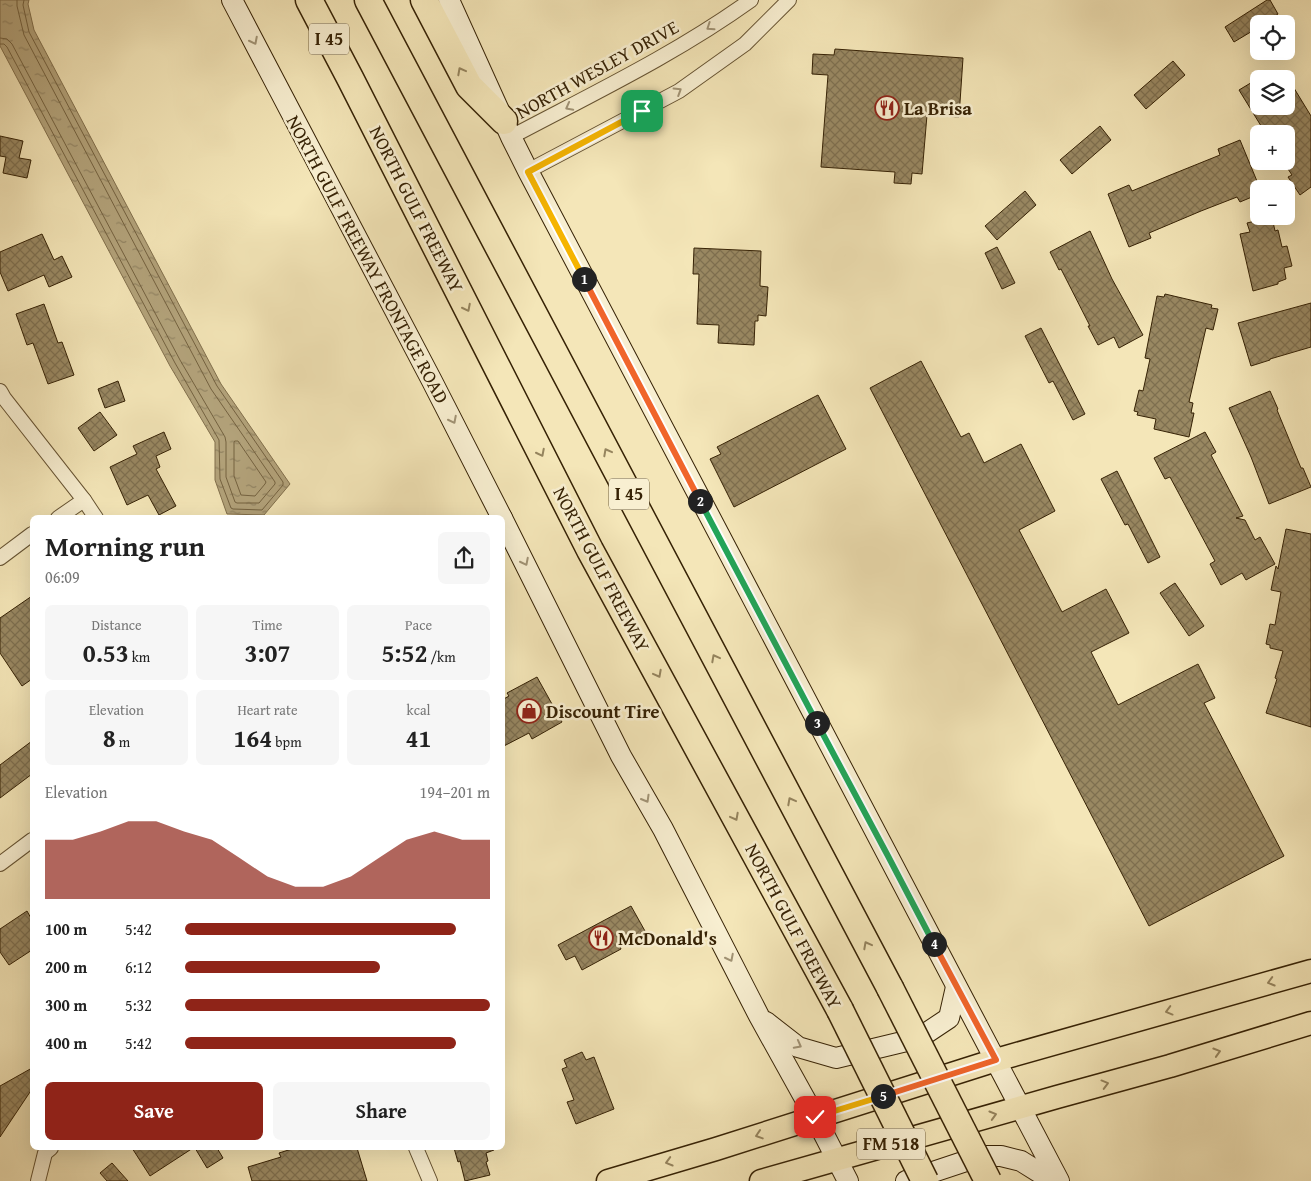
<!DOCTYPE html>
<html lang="en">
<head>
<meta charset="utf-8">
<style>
	:root { --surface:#fff; --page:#f6f6f6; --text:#222; --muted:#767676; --accent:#8f2418 }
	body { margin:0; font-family:"Gentium Book Plus",serif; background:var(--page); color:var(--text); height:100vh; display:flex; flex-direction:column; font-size:19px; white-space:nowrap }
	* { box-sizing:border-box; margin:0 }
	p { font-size:16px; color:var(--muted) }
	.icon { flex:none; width:28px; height:28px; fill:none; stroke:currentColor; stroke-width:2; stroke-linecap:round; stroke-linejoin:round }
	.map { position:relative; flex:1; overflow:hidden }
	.drawer { position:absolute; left:30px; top:515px; width:475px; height:635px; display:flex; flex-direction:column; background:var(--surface); border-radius:8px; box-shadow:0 5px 20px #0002 }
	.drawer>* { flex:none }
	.tools { position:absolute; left:1250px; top:15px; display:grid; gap:10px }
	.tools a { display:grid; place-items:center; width:45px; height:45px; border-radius:8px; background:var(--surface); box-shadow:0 5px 20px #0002; font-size:25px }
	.pin { position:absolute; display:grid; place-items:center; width:42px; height:42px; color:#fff; margin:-21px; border-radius:10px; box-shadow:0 2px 8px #0006 }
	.km { position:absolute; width:25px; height:25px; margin:-12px; border-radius:50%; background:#222; color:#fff; font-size:14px; line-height:25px; text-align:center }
	.round { display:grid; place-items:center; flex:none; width:52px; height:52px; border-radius:8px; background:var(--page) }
	.overview { display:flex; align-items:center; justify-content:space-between; height:85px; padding:0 15px }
	h1 { font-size:28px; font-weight:800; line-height:38px }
	.figures { display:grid; grid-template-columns:repeat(3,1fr); gap:8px; height:85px; padding:5px 15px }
	.figures div { display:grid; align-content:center; border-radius:8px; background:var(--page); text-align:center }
	.figures b { font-size:25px; font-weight:800 }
	.figures small { font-size:14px; font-weight:400 }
	.figures p { font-size:14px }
	.chart { height:140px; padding:10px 15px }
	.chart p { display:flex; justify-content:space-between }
	.chart svg { width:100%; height:90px; margin-top:5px; fill:var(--accent); opacity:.7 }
	.primary-button { display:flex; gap:10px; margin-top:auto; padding:10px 15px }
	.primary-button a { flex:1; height:58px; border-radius:8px; background:var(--accent); color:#fff; font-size:20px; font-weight:800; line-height:58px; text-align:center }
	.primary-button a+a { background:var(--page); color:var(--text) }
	ul { padding:0 15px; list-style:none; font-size:16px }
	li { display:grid; grid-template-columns:80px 60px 1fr; align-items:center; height:38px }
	li i { height:12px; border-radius:6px; background:var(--accent) }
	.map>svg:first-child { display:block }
	.water { fill:url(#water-ripples); stroke:#816f4c }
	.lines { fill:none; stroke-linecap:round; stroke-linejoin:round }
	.shore { stroke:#746240; stroke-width:1 }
	.building { fill:url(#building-cross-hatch); stroke:#362205 }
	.minor-casing { stroke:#665332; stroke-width:16 }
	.secondary-casing { stroke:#362205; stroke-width:22 }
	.primary-casing { stroke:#362205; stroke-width:25 }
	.motorway-casing { stroke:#362205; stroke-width:29 }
	.minor { stroke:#f8efd1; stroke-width:14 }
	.secondary { stroke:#f8efd1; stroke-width:20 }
	.primary { stroke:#f4e6b8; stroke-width:22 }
	.motorway { stroke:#f4e6b8; stroke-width:26 }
	.motorway-bridge-casing { stroke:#362205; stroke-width:29; stroke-linecap:butt }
	.motorway-bridge { stroke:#f4e6b8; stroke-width:26 }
	.oneway { stroke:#a19375 }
	.oneway2 { stroke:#95845e }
	.split-1-casing { stroke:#fff; stroke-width:10 }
	.split-2-casing { stroke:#fff; stroke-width:10 }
	.split-3-casing { stroke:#fff; stroke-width:10 }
	.split-4-casing { stroke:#fff; stroke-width:10 }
	.split-5-casing { stroke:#fff; stroke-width:10 }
	.split-6-casing { stroke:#fff; stroke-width:10 }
	.split-1 { stroke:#f5b400; stroke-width:6 }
	.split-2 { stroke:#f0652b; stroke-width:6 }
	.split-3 { stroke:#22a559; stroke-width:6 }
	.split-4 { stroke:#22a559; stroke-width:6 }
	.split-5 { stroke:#f0652b; stroke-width:6 }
	.split-6 { stroke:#f5b400; stroke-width:6 }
	.labels { text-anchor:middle; stroke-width:5; stroke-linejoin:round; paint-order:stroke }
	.shield { fill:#f8efd1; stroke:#706042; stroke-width:1 }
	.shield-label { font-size:18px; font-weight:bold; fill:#362205 }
	.street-label { font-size:19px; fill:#362205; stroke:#f8efd1 }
	.poi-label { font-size:19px; font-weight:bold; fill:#362205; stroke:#f8efd1; text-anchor:start }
</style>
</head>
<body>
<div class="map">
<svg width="1311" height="1181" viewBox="0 0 1311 1181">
	<defs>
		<pattern id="water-ripples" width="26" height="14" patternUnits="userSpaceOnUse" patternTransform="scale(1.25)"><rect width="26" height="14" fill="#b3a37b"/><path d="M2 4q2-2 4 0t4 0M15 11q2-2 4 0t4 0" fill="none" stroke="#928463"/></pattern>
		<pattern id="building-cross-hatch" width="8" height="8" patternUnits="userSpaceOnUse" patternTransform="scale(1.25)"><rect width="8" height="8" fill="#998862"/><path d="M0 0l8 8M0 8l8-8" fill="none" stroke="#7e6f4f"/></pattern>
	</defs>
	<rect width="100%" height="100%" fill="#f4e6b8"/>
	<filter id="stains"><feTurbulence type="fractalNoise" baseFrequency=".004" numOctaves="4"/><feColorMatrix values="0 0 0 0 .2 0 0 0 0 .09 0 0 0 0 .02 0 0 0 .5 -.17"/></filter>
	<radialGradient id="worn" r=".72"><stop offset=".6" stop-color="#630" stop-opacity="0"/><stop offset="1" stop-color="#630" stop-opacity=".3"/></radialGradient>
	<polygon class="water" points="0,0 29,0 28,4 34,30 221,384 290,484 264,515 227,514 215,480 215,442 170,366 0,46"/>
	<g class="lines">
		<g class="shore">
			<polyline points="0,38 7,39 12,44 180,360 225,437 226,442 226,477 235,502 237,503 259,503 275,484 275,482 211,389 24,35 17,6 17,0"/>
			<polyline points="0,44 4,44 7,47 175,363 219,440 220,479 231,508 233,509 262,510 283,485 283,482 217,386 29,32 23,5 24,0"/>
			<polygon points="235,441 238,441 266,482 265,484 255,496 241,495 234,476 234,443"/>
		</g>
	</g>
	<g class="building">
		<polygon points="1267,0 1270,0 1278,14 1263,24 1259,24 1259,27 1234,42 1225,27"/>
		<polygon points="835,49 963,58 959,117 927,115 922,174 912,173 911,184 894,183 895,172 821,167 828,75 812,74 813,54 834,55"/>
		<polygon points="1173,61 1185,75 1146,109 1134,95"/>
		<polygon points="1286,75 1311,116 1311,187 1300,195 1288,177 1292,175 1286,166 1286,134 1266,134 1239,90 1259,78 1259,106 1286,106"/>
		<polygon points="1100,126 1111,140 1072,174 1060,160"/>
		<polygon points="0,136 23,141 19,158 31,160 27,178 3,173 6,157 0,156"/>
		<polygon points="1240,140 1259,186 1259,194 1240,202 1237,197 1201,211 1149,233 1151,238 1129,247 1108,194 1129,185 1132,191 1168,176 1220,155 1218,149"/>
		<polygon points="1025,191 1036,205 997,240 985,226"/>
		<polygon points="1272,217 1275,231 1278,230 1282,247 1287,246 1292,266 1284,268 1286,279 1278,282 1278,284 1253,291 1240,234 1250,232 1247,223"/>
		<polygon points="1090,231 1112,279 1143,335 1119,348 1114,337 1098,345 1088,326 1090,326 1061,269 1059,270 1050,252"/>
		<polygon points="42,234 54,260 62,256 72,277 49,287 44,275 8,291 0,272 0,252"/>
		<polygon points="997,247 1015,283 1002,289 985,253"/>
		<polygon points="694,248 761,251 760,286 768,287 766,316 758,315 758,321 755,321 754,345 718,343 719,325 697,324 699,274 693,274"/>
		<polygon points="1165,294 1212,305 1211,308 1218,309 1213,330 1206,328 1189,402 1193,403 1191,413 1194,413 1189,437 1154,429 1156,419 1137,415 1138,412 1134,411 1139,390 1143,391 1150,359 1145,358 1157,296 1164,297"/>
		<polygon points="1311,303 1311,347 1270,359 1270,360 1251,366 1238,323"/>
		<polygon points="44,304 58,343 62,342 74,375 48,384 33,343 27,345 16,314"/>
		<polygon points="1041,328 1085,414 1073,420 1053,381 1049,383 1025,336"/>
		<polygon points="921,361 961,437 969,433 984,463 1021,444 1055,511 1019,530 1062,612 1106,589 1129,633 1091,652 1118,705 1198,664 1215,698 1204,703 1284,856 1149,926 870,388"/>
		<polygon points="118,381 125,401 105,408 98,389"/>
		<polygon points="1270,391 1278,409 1277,410 1301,468 1303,468 1311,487 1269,504 1251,457 1229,408"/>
		<polygon points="818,395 846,449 734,507 710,459 721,454 717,447"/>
		<polygon points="100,412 117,435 94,451 78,428"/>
		<polygon points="164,432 171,449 156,456 160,467 156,469 176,506 159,515 148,495 127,505 110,467 137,454 133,446"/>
		<polygon points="1205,432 1216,452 1211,455 1243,516 1236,518 1245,520 1255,540 1260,537 1275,564 1246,580 1242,573 1221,585 1210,564 1215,561 1170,477 1165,479 1154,458"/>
		<polygon points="1117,471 1160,557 1148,563 1128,524 1125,525 1101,479"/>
		<polygon points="1286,529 1311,534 1311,727 1266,713 1277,679 1275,678 1283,651 1270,648 1270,645 1266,644 1270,624 1275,625 1281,592 1271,590 1276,566 1278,569"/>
		<polygon points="1175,583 1204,626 1189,636 1160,593"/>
		<polygon points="32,596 32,679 22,686 0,653 0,618"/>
		<polygon points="537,677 562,722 532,739 529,733 502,747 502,700 509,696 507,693"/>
		<polygon points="32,741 32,774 0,798 0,765"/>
		<polygon points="631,906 645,931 619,944 621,949 582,970 575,956 566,960 558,945"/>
		<polygon points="27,911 32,920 32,950 9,965 0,952 0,929"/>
		<polygon points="582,1052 586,1060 594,1057 614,1109 576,1124 567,1102 574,1100 562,1069 567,1067 564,1060"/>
		<polygon points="32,1068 32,1089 0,1137 0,1086"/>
		<polygon points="132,1148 193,1148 150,1176"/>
		<polygon points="195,1148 217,1148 223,1158 207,1168"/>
		<polygon points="295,1148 357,1148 367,1181 252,1181 248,1167 281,1157 279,1153"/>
		<polygon points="454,1148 493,1148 494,1150 486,1153 488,1161 486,1162 490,1175 465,1181 460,1161 458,1162"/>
		<polygon points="112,1163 128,1181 107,1181 100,1173"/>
	</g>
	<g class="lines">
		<g class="minor-casing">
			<g id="minor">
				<path d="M511,137C592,94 676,54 751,0"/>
				<polyline points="528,171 679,91 745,44 789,0"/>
				<polyline points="0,391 4,398 84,500 96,518"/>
				<polyline points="58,518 84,500"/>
				<polyline points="0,558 32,534"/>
				<polyline points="0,864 32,840"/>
				<polyline points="416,1148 430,1181"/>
				<polyline points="38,1181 45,1153 51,1148"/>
			</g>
		</g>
		<g class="secondary-casing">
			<g id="secondary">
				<polyline points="232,0 432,381 502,518"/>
				<polyline points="449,0 511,137 528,171 1059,1181"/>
				<polyline points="502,518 621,756 663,829 759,1016 815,1117 848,1181"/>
				<polyline points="766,1022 798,1047 836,1058 919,1038 949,1018 956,987"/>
				<polyline points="906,1181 981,1156 1001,1156 1021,1161 1053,1181"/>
			</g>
		</g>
		<g class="primary-casing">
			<g id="primary">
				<polyline points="608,1181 716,1149 996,1060 1311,971"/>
				<polyline points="761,1181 1057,1097 1170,1066 1311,1023"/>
			</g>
		</g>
		<g class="motorway-casing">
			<g id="motorway">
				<polyline points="309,0 350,78 590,550 840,1010"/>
				<polyline points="368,0 890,988"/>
				<polyline points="424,0 469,86 504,121"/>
			</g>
		</g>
		<use href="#minor" class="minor"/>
		<use href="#secondary" class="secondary"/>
		<use href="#primary" class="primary"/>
		<use href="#motorway" class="motorway"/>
		<g class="motorway-bridge-casing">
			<g id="motorway-bridge">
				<polyline points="890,988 988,1181"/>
				<polyline points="840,1010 925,1181"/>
			</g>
		</g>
		<use href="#motorway-bridge" class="motorway-bridge"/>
	</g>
	<defs><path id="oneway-chevron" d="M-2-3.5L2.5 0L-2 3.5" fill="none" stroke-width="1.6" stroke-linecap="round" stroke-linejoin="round" transform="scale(1.25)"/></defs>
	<g class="oneway">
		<use href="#oneway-chevron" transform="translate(710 27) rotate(146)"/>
		<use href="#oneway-chevron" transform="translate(254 41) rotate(63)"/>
		<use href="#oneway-chevron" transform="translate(678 91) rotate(-32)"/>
		<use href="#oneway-chevron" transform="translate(569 107) rotate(152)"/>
		<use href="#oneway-chevron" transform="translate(453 420) rotate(63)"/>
		<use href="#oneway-chevron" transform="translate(525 562) rotate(63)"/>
		<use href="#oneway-chevron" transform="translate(646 799) rotate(60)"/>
		<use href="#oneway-chevron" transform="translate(730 958) rotate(63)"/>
		<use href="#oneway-chevron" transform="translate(798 1045) rotate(28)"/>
	</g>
	<g class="oneway2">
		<use href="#oneway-chevron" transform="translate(461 71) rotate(-118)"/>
		<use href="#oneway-chevron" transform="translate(467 308) rotate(63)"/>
		<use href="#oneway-chevron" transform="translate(607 452) rotate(-118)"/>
		<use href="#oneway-chevron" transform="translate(541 453) rotate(63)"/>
		<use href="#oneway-chevron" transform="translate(715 658) rotate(-118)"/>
		<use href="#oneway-chevron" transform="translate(658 674) rotate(62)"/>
		<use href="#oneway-chevron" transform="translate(791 801) rotate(-118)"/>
		<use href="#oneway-chevron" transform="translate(735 817) rotate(62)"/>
		<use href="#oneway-chevron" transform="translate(867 945) rotate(-118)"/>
		<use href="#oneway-chevron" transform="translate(1271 982) rotate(164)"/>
		<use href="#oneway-chevron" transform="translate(1169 1011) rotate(165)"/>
		<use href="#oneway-chevron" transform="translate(1217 1052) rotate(-17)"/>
		<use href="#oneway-chevron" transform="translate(1105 1084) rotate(-15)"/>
		<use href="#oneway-chevron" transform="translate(993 1115) rotate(-16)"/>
		<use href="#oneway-chevron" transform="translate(759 1135) rotate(162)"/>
		<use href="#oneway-chevron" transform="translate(669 1162) rotate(164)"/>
	</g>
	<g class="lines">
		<g class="split-1-casing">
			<polyline id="split-1" points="584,279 528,172 642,111"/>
		</g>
		<g class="split-2-casing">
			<polyline id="split-2" points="584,279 700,501"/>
		</g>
		<g class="split-3-casing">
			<polyline id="split-3" points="700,501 817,723"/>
		</g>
		<g class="split-4-casing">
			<polyline id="split-4" points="817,723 888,856 934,944"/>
		</g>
		<g class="split-5-casing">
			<polyline id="split-5" points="883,1096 996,1060 934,944"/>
		</g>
		<g class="split-6-casing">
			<polyline id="split-6" points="815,1117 883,1096"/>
		</g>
		<use href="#split-1" class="split-1"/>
		<use href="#split-2" class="split-2"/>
		<use href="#split-3" class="split-3"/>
		<use href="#split-4" class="split-4"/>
		<use href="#split-5" class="split-5"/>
		<use href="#split-6" class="split-6"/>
	</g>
	<defs>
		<g id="restaurant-ring" transform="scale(1.25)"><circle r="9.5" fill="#f8efd1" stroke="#8f2418" stroke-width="1.5"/><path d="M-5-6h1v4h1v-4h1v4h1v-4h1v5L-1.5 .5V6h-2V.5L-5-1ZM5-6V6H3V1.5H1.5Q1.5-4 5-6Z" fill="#8f2418"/></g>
		<g id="shop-ring" transform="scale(1.25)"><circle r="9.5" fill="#f8efd1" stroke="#8f2418" stroke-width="1.5"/><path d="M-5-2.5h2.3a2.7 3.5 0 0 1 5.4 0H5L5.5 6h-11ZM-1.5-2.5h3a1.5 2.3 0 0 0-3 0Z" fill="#8f2418"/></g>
	</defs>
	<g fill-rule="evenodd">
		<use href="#restaurant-ring" x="887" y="108"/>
		<use href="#shop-ring" x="529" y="711"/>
		<use href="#restaurant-ring" x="601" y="938"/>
	</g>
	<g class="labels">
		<g class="shield">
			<rect x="309" y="23.5" width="40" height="31" rx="4"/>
			<rect x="609" y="478.5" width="40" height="31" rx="4"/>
			<rect x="857" y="1128.5" width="68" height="31" rx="4"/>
		</g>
		<g class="shield-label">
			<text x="329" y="45">I 45</text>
			<text x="629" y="500">I 45</text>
			<text x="891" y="1150">FM 518</text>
		</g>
		<g class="street-label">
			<text transform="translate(597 69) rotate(-29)" y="7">NORTH WESLEY DRIVE</text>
			<text transform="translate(417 209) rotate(63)" y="7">NORTH GULF FREEWAY</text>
			<text transform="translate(368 259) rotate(62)" y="7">NORTH GULF FREEWAY FRONTAGE ROAD</text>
			<text transform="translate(602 569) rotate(62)" y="7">NORTH GULF FREEWAY</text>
			<text transform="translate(794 926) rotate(62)" y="7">NORTH GULF FREEWAY</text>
		</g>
		<g class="poi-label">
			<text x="904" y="115">La Brisa</text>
			<text x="546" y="718">Discount Tire</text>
			<text x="618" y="945">McDonald's</text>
		</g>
	</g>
	<rect width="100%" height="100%" filter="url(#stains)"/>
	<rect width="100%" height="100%" fill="url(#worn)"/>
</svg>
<div class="tools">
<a><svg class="icon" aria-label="locate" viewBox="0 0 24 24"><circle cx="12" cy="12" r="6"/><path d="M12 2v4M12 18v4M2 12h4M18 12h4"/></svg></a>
<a><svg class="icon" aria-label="layers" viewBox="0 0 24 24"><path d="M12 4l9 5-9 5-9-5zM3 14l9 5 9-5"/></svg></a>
<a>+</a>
<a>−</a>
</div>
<div class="pin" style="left:642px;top:111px;background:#1e9e55"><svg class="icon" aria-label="arrive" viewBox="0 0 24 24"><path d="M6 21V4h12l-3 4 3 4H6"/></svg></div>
<div class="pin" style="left:815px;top:1117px;background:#d93025"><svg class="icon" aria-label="check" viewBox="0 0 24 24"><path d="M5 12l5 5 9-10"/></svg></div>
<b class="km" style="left:584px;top:279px">1</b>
<b class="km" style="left:700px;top:501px">2</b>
<b class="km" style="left:817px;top:723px">3</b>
<b class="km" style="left:934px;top:944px">4</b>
<b class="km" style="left:883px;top:1096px">5</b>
<section class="drawer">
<div class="overview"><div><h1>Morning run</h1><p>06:09</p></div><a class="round"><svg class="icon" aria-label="share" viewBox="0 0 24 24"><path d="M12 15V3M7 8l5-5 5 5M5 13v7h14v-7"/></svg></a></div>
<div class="figures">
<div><p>Distance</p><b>0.53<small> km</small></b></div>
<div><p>Time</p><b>3:07</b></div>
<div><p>Pace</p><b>5:52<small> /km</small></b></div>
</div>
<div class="figures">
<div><p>Elevation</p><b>8<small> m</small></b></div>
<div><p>Heart rate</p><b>164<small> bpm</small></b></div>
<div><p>kcal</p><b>41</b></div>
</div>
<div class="chart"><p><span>Elevation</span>194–201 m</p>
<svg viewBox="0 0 160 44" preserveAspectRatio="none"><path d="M0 44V15L10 15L20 11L30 6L40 6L50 11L60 15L70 24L80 33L90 38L100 38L110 33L120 24L130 15L140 11L150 15L160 15V44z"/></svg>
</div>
<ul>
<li><b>100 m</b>5:42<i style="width:89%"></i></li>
<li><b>200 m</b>6:12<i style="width:64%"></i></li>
<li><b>300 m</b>5:32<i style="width:100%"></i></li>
<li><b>400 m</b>5:42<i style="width:89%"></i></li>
</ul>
<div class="primary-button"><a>Save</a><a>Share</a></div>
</section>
</div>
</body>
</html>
